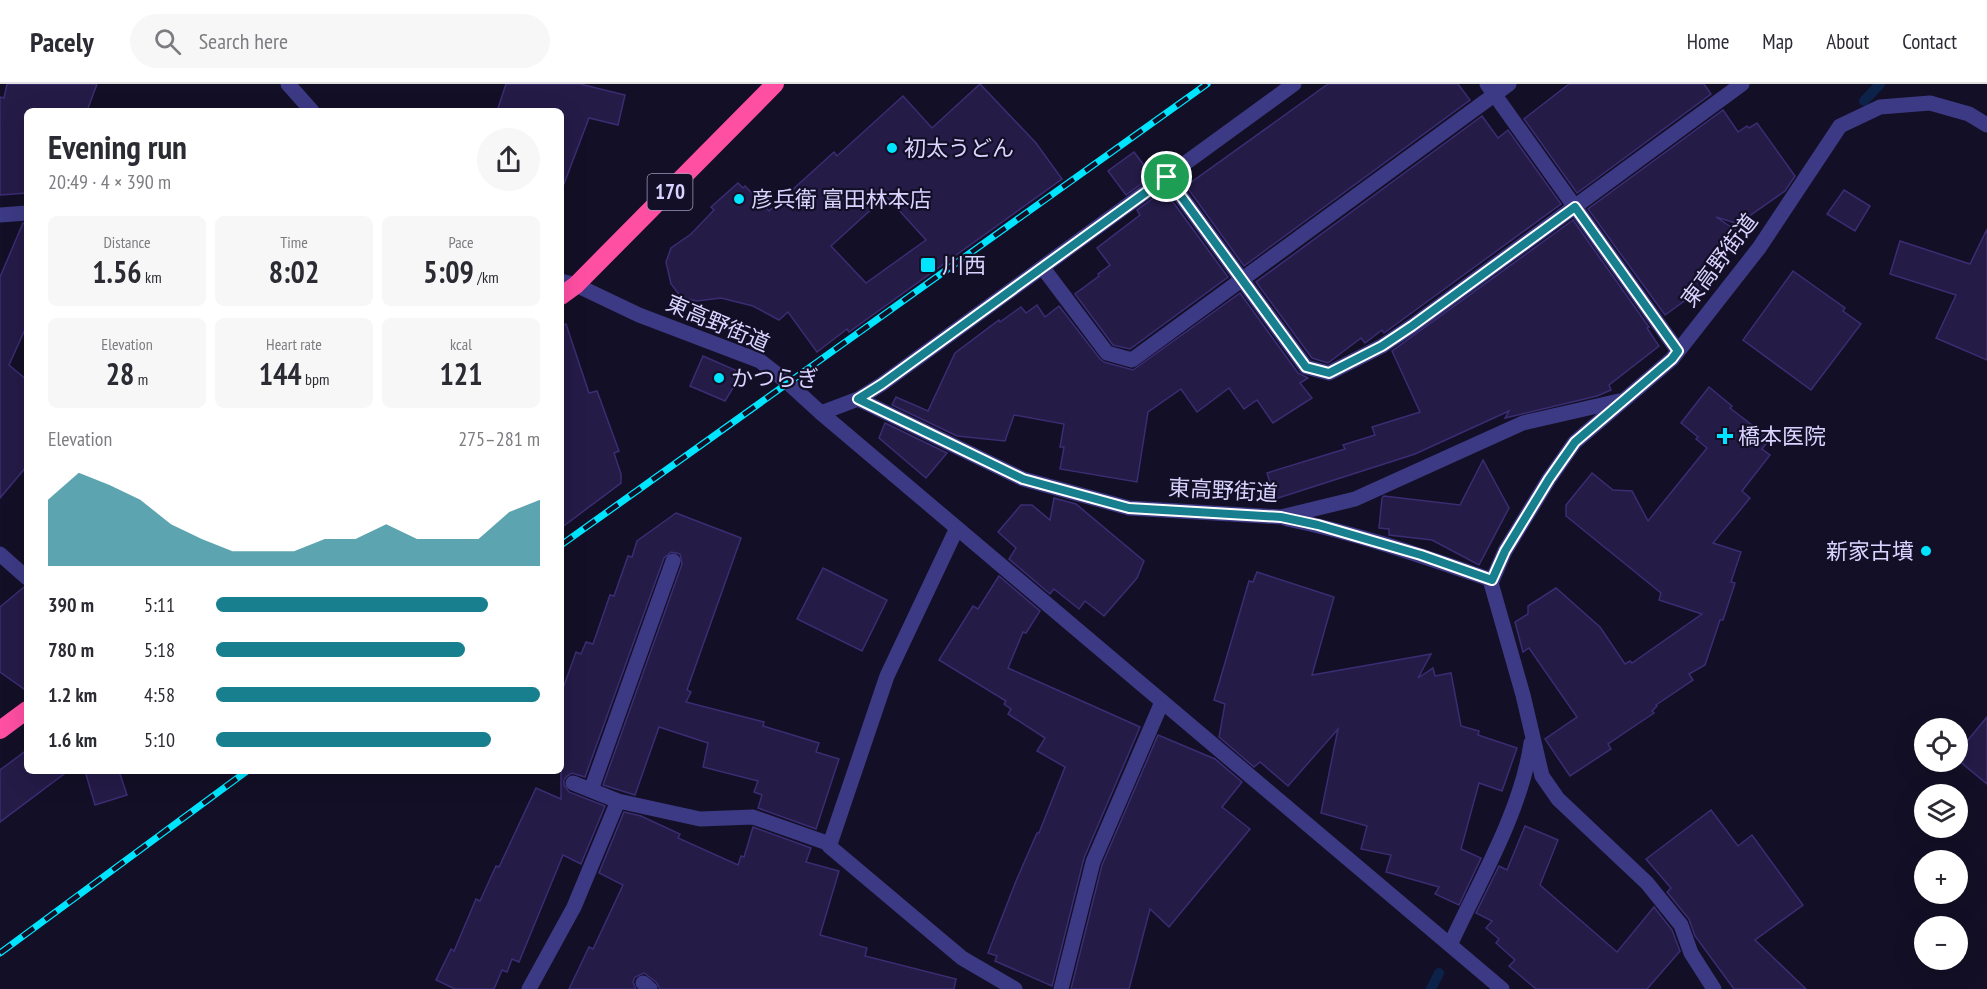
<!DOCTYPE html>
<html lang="en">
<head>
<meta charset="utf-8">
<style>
	:root { --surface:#fff; --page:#f7f7f7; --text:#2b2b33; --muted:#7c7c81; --line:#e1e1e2; --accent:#187f8f }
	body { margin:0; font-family:"PT Sans Narrow","Noto Sans JP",sans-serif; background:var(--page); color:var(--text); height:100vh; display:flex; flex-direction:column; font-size:22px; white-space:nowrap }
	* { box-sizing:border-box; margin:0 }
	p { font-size:20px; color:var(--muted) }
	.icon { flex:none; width:33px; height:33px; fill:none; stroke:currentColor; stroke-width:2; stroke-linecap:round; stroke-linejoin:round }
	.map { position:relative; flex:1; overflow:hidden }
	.drawer { position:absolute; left:24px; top:24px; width:540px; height:666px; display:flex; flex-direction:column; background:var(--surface); border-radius:9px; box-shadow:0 6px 24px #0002 }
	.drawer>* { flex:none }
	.tools { position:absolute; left:1914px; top:634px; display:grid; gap:12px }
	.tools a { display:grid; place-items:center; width:54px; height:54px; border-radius:50%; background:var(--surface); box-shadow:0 6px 24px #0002; font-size:30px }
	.pin { position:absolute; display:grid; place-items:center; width:51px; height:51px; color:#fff; margin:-26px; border:3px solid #fff; border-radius:50%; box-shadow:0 2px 6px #0007 }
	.round { display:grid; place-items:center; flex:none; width:63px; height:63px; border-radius:32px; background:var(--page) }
	.head { display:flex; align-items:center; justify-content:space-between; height:102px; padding:0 24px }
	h1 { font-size:33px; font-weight:700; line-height:45px }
	.stats { display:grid; grid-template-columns:repeat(3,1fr); gap:9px; height:102px; padding:6px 24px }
	.stats div { display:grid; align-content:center; border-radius:9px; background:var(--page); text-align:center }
	.stats b { font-size:30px; font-weight:700 }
	.stats small { font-size:16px; font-weight:400 }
	.stats p { font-size:16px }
	.chart { height:168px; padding:12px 24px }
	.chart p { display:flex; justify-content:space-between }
	.chart svg { width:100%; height:108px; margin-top:6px; fill:var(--accent); opacity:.7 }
	ul { padding:0 24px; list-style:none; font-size:20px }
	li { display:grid; grid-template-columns:96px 72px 1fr; align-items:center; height:45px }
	li i { height:15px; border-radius:8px; background:var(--accent) }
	header { display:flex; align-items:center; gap:36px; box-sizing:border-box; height:84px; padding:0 30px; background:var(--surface); border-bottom:2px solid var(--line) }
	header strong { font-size:28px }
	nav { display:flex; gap:33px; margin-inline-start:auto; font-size:21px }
	.search { width:420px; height:54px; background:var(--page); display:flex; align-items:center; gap:15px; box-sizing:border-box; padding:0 21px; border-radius:33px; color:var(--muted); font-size:22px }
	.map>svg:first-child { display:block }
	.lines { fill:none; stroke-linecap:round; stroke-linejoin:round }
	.stream { stroke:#0c2248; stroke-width:10 }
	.building { fill:#241b47; stroke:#3b2d73; stroke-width:1.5; fill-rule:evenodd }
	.minor { stroke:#3d3a85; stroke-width:15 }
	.highway { stroke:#ff4fa3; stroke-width:18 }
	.rail-casing { stroke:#00e5ff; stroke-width:7 }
	.rail { stroke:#130f26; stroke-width:4.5; stroke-dasharray:14; stroke-linecap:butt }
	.route-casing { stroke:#fff; stroke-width:12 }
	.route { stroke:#187f8f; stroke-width:8 }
	.poi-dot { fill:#00e5ff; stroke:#130f26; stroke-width:2 }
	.labels { text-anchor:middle; stroke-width:4.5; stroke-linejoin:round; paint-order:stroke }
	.shield { fill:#130f26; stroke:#9e99be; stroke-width:1.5 }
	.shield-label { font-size:21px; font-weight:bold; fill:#d9d4ff }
	.poi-label { font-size:22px; fill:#d9d4ff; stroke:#130f26; text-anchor:start }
	.street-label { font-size:22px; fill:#d9d4ff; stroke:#130f26 }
</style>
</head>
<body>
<header>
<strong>Pacely</strong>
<div class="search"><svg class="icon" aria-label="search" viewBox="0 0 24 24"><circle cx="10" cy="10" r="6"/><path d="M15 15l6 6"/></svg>Search here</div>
<nav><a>Home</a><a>Map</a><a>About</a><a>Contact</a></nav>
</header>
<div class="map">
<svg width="1987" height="905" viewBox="0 0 1987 905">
	<rect width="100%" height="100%" fill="#130f26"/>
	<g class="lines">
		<g class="stream">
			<polyline points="1864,17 1880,0"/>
			<polyline points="1431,905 1439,889"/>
		</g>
	</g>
	<g class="building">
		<polygon points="7,0 97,0 87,27 27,27 27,109 0,111 0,13 4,14"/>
		<polygon points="506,0 580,0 625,11 618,41 589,34 564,100 561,100 561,27 497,27"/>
		<path d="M980,0L1036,59L1062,95L849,248L847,245L817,268L788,228L779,236L753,222L721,214L697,217L687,215L678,209L671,200L666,178L671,164L691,150L714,126L711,123L738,99L743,104L745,102L769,127L834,68L837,72L903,12L932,44ZM886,112L926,156L866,199L831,162Z"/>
		<polygon points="1328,0 1458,0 1470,16 1244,182 1186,102"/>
		<polygon points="1569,0 1704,0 1711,10 1577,109 1524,35"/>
		<polygon points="1723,26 1738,48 1747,42 1749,44 1757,39 1795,92 1785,107 1738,140 1716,133 1737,147 1725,156 1731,165 1697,190 1705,202 1665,231 1588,125"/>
		<polygon points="1482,32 1498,54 1508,46 1561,120 1384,249 1382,246 1365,259 1361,254 1328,279 1312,274 1256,198"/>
		<polygon points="1134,68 1152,92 1126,111 1108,87"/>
		<polygon points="1844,106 1870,122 1855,147 1827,130"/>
		<polygon points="1163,107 1169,115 1170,114 1228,193 1130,265 1113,261 1075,210 1099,192 1098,190 1110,181 1097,164 1140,131 1137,126"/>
		<polygon points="1573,136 1649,243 1647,244 1659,262 1609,301 1611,306 1597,312 1505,334 1509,327 1415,370 1275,415 1267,389 1345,365 1343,361 1375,351 1372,343 1420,328 1392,267"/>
		<polygon points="23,139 27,139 27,241 9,281 27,296 27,382 0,414 0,193"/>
		<polygon points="1987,145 1987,276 1936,254 1956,211 1890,190 1900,157 1970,180"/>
		<polygon points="1793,187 1845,224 1843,227 1861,240 1811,306 1743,256"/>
		<polygon points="1240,209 1298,289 1308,294 1300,299 1312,314 1273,339 1257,316 1244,325 1229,304 1197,328 1181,305 1148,328 1137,398 1060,385 1064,363 1060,363 1064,340 1014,331 1005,357 957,352 892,321 896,313 928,327 955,269 999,236 1000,238 1021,223 1026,229 1037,221 1045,233 1059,222 1100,275 1104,278 1133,286"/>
		<polygon points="566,240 589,309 597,307 619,367 614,369 621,390 621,399 561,444 561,241"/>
		<polygon points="703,272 742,289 725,317 690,302"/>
		<polygon points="1709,303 1732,322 1730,324 1770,355 1762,365 1770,371 1742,407 1750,414 1713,459 1741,468 1731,498 1735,499 1723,536 1720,536 1705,581 1689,590 1693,596 1656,621 1657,622 1652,627 1654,629 1608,660 1611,665 1570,692 1545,655 1577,633 1529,564 1523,568 1515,538 1528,530 1528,522 1556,504 1600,543 1625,580 1630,577 1632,579 1702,530 1659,516 1661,509 1566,432 1566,421 1592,389 1613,406 1632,407 1648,437 1707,364 1696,355 1698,353 1681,339"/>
		<polygon points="885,339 947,369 926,394 879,354"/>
		<polygon points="1483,376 1509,424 1479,481 1432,456 1389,451 1389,445 1379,444 1382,414 1384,412 1460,421"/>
		<polygon points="1054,414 1076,420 1144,477 1137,494 1104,532 1085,517 1079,525 1054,505 1050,510 1009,475 1016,464 998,448 1021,421 1032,421 1050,436"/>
		<polygon points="676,429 741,454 687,606 691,608 686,618 764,638 763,642 819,659 816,668 839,675 816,745 758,724 762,711 754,708 758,697 703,683 708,659 659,643 635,711 603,701 682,480 680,470 671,468 664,474 585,693 572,689 567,692 564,696 564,701 569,708 605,722 581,780 563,771 519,878 512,875 507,888 502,886 494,905 455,905 436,896 451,865 454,867 476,815 480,817 496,782 499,783 536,704 561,715 561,610 576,568 581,570 586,558 593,560 610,511 614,512 628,472 632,473 637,457"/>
		<polygon points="823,484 887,516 862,567 797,535"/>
		<polygon points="1257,488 1334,513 1312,591 1431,570 1418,594 1433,584 1435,592 1451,589 1461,642 1479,647 1478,651 1517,664 1502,707 1479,699 1461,765 1481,774 1459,821 1435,810 1439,803 1386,788 1391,771 1361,765 1367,742 1321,729 1338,645 1288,702 1260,678 1254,683 1219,653 1225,620 1214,616 1249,497 1253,498"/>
		<polygon points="999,492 1040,527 1026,549 1023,548 1008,584 1140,643 1084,774 1052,902 995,877 997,872 988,869 1016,797 1037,749 1039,749 1065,683 1037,667 1045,654 1008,630 1011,625 1004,620 1006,617 939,576 973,522 978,525"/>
		<polygon points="24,503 27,504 27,607 0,588 0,523"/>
		<polygon points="1987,633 1987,700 1958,676 1958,668"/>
		<polygon points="1158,651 1215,675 1242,698 1222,723 1250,745 1169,843 1150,825 1129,905 1071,905 1102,781"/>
		<polygon points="27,666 27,687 68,687 0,738 0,686"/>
		<polygon points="85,687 119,687 127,711 95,721"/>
		<polygon points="1711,726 1738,762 1752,751 1803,821 1755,856 1806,905 1734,905 1695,852 1689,835 1667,808 1671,804 1646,775"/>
		<polygon points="624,728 641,732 680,750 678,754 738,781 741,772 744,773 753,743 811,764 806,778 839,787 820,851 867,864 865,872 956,895 954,905 660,905 656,898 644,889 635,893 633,898 636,905 569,905 589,863 593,865 623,801 599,789"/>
		<polygon points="1525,742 1558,756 1540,801 1617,868 1654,823 1672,846 1680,867 1647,905 1536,905 1509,882 1515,876 1496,859 1499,855 1486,844 1492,837 1476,829 1499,782 1507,786"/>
	</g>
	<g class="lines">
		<g class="minor">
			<polyline points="288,0 312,27"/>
			<polyline points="1487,0 1678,267"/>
			<polyline points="1167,93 1306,283 1329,289 1382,262 1412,242 1742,0"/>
			<polyline points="0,131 27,129"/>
			<polyline points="1043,184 1107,269 1132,276 1509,0"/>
			<polyline points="561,197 576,201 639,231 760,277 787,298 821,329 1502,905"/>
			<polyline points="858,315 1023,395 1129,424 1281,433 1355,415 1523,339 1619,317"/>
			<polyline points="821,329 858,315 882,300 1294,0"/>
			<path d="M1287,435C1357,449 1425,473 1492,496"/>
			<polyline points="0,470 27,494"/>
			<polyline points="573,699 618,717 700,735 753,733 830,760 829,762 962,874 1015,905"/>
			<polyline points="591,706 673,477"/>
			<polyline points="830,760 887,592 957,444"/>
			<path d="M1450,861C1479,798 1521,728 1531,659"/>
			<polyline points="643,899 650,905"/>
			<polyline points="529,905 574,823 618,717"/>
			<polyline points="1061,905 1093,778 1162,618"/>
			<polyline points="1714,905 1691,869 1681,841 1647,799 1558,715 1542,692 1523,611 1491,499 1505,467 1549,395 1575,358 1672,275 1759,164 1840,42 1880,23 1930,19 1969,30 1987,41"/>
		</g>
		<g class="highway">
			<polyline points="561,212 576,201 775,0"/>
			<polyline points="0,646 27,626"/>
		</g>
		<g class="rail-casing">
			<g id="rail">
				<polyline points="561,461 1207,0"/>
				<polyline points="0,869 247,687"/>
			</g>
		</g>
		<use href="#rail" class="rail"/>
	</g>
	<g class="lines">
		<g class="route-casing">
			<polygon id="route" points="1167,93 1306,283 1329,289 1382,262 1412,242 1575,123 1678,267 1672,275 1575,358 1549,395 1505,467 1492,496 1421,471 1318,441 1281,433 1129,424 1023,395 858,315 882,300"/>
		</g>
		<use href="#route" class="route"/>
	</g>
	<g class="poi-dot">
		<circle cx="892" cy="64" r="6"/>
		<circle cx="739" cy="115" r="6"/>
		<rect x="920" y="173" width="16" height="16" rx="3"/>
		<circle cx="719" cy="294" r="6"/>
		<path d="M1722 343h6v6h6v6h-6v6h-6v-6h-6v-6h6z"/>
		<circle cx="1926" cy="467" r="6"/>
	</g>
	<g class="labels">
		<rect class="shield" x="647.5" y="90" width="45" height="36" rx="4.5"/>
		<g class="shield-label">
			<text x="670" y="115">170</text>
		</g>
		<g class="poi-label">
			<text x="904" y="72">初太うどん</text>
			<text x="751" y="123">彦兵衛 富田林本店</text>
			<text x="942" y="189">川西</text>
			<text x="731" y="302">かつらぎ</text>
			<text x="1738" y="360">橋本医院</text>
			<text x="1914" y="475" text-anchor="end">新家古墳</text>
		</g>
		<g class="street-label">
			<text transform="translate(1719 176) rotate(-53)" y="8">東高野街道</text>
			<text transform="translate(718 239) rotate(23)" y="8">東高野街道</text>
			<text transform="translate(1223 406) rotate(3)" y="8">東高野街道</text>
		</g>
	</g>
</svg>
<div class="tools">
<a><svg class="icon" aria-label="locate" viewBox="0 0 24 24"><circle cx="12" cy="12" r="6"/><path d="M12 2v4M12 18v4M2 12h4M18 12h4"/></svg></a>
<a><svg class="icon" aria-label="layers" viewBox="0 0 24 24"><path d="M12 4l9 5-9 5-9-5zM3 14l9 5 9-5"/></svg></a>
<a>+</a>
<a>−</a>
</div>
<div class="pin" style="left:1167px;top:93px;background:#1e9e55"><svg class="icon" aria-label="arrive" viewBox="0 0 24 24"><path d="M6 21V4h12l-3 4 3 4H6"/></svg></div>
<section class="drawer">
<div class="head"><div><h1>Evening run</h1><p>20:49 · 4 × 390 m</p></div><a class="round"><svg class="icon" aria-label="share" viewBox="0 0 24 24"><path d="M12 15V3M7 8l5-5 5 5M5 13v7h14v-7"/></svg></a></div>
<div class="stats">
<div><p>Distance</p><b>1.56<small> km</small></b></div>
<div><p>Time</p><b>8:02</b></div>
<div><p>Pace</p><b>5:09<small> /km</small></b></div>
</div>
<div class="stats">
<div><p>Elevation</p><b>28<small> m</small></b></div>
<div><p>Heart rate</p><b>144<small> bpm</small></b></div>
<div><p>kcal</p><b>121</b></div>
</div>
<div class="chart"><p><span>Elevation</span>275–281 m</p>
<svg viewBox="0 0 160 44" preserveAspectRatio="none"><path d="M0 44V17L10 6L20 11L30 17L40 27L50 33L60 38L70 38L80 38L90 33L100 33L110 27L120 33L130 33L140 33L150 22L160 17V44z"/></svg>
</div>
<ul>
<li><b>390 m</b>5:11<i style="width:84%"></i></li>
<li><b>780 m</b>5:18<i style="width:77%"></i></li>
<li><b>1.2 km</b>4:58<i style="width:100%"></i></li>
<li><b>1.6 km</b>5:10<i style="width:85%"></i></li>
</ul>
</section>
</div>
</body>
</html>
